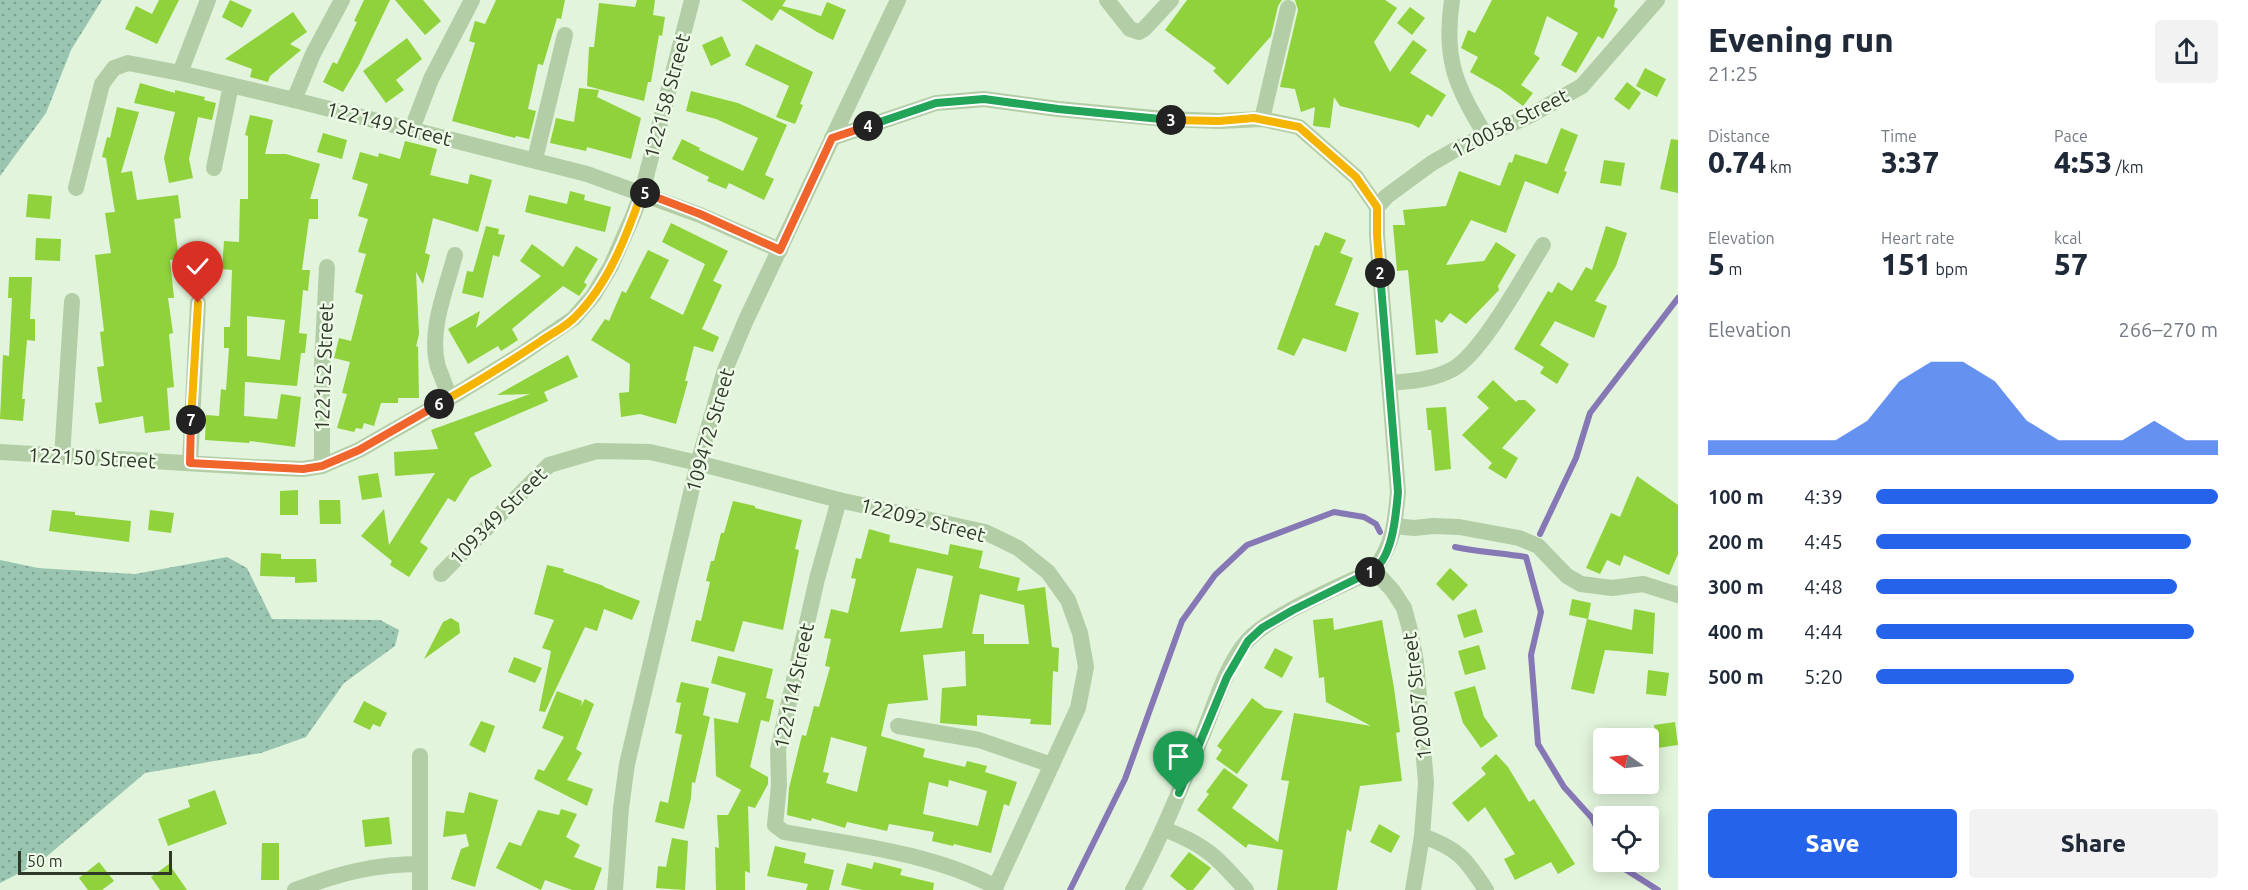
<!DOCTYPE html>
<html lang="en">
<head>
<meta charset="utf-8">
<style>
	:root { --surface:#fff; --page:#f2f2f3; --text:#1f2937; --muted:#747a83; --accent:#2563eb }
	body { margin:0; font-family:Ubuntu,sans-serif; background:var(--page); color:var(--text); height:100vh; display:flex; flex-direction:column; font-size:22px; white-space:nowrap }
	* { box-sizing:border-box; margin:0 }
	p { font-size:20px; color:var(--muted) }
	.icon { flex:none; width:33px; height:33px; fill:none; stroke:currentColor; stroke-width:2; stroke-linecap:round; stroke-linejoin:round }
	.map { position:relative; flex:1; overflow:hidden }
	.sheet { display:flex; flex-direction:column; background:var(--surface); width:570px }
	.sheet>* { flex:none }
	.needle { width:39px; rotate:284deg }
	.fabs { position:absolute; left:1593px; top:728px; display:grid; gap:12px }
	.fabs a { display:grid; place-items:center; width:66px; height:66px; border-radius:6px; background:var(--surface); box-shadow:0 3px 15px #0003; font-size:30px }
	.scale { position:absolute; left:18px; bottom:15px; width:154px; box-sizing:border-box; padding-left:6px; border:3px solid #303927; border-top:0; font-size:16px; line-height:21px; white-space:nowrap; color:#303927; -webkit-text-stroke:4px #edfbe8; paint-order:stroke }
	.pin { position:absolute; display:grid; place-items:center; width:51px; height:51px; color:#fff; margin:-62px -26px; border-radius:50% 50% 50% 0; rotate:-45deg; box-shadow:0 0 6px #0007 }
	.pin .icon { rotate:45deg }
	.km { position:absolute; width:30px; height:30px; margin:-15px; border-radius:50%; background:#222; color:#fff; font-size:16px; line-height:30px; text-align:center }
	.round { display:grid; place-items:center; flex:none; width:63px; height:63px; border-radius:6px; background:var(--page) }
	.summary { display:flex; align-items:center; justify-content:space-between; height:102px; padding:0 30px }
	h1 { font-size:33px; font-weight:800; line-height:45px }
	.figures { display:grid; grid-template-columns:repeat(3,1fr); gap:9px; height:102px; padding:6px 30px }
	.figures div { display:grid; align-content:center }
	.figures b { font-size:30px; font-weight:800 }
	.figures small { font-size:16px; font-weight:400 }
	.figures p { font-size:16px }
	.chart { height:168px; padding:12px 30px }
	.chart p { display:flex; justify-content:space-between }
	.chart svg { width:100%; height:108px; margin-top:6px; fill:var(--accent); opacity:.7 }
	.action { display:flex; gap:12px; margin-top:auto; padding:12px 30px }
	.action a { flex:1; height:69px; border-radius:6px; background:var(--accent); color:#fff; font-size:24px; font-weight:800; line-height:69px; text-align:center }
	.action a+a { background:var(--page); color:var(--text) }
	ul { padding:0 30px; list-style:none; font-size:20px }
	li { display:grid; grid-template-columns:96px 72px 1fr; align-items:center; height:45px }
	li i { height:15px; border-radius:8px; background:var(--accent) }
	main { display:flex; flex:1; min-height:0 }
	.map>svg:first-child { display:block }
	.grass { fill:url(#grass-dots) }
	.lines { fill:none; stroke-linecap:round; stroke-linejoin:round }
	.stream { stroke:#8677b5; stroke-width:6 }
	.building { fill:#8fd23b; fill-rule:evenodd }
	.minor { stroke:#b3cea6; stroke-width:16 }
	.tertiary { stroke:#b3cea6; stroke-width:16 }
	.split-1-casing { stroke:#fff; stroke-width:12 }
	.split-2-casing { stroke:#fff; stroke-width:12 }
	.split-3-casing { stroke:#fff; stroke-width:12 }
	.split-4-casing { stroke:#fff; stroke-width:12 }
	.split-5-casing { stroke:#fff; stroke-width:12 }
	.split-6-casing { stroke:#fff; stroke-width:12 }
	.split-7-casing { stroke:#fff; stroke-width:12 }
	.split-8-casing { stroke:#fff; stroke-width:12 }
	.split-1 { stroke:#22a559; stroke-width:8 }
	.split-2 { stroke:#22a559; stroke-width:8 }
	.split-3 { stroke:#f5b400; stroke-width:8 }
	.split-4 { stroke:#22a559; stroke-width:8 }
	.split-5 { stroke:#f0652b; stroke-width:8 }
	.split-6 { stroke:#f5b400; stroke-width:8 }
	.split-7 { stroke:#f0652b; stroke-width:8 }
	.split-8 { stroke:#f5b400; stroke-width:8 }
	.labels { text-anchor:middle; stroke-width:5; stroke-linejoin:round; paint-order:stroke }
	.street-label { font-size:20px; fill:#303927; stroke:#edfbe8 }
</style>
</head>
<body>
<main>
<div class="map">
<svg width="1678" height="890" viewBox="0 0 1678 890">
	<defs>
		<pattern id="grass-dots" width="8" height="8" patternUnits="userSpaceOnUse" patternTransform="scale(1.5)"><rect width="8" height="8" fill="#99c5b1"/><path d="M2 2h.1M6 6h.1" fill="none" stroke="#7da190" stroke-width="1.8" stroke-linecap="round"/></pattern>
	</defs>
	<rect width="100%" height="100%" fill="#e2f4db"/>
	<g class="grass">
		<polygon points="0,0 102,0 71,50 46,113 0,176"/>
		<polygon points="227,557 247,568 272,619 380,620 399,630 395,646 344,683 306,737 261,753 145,773 39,863 0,883 0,560 38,568 135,574"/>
	</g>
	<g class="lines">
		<g class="stream">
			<polyline points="1540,534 1576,458 1590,413 1678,298"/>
			<path d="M1455,547C1479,552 1502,553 1526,557L1541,612L1531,655L1538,744L1564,787L1592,818L1604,843"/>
			<polyline points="1612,861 1658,890"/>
			<polyline points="1070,890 1125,779 1182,621 1215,575 1247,545 1334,512 1364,517 1376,524 1380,532"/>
		</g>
	</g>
	<g class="building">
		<polygon points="159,0 179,0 157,44 125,29 136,6 152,14"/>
		<polygon points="230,0 252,10 242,28 222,17"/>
		<polygon points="364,0 390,0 359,65 343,92 323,82 333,62 337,64 357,22 354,21"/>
		<polygon points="395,0 423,0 441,21 425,35"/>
		<polygon points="496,0 565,0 561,19 557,18 543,65 538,64 528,109 536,111 529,139 516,136 515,138 452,121 475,43 469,41 475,21 485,24"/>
		<polygon points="637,0 655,0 653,15 665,17 662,36 659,35 651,82 648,82 644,101 587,86 589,47 594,47 599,3 635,7"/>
		<polygon points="741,0 786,0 782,6 821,16 827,2 846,10 833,40 817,32 780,9 772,21"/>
		<polygon points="1187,0 1282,0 1278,6 1271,36 1228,85 1213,71 1216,68 1165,30"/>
		<polygon points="1295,0 1385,0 1397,8 1374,42 1390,72 1413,40 1427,50 1410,73 1446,95 1432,117 1427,114 1419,128 1412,124 1340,106 1334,97 1330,128 1314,126 1313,125 1315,107 1301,112 1295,89 1280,87 1298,10"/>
		<polygon points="1492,0 1615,0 1614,7 1618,9 1603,39 1598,36 1576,73 1561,65 1578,33 1547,16 1534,54 1540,58 1521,85 1533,93 1523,106 1500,89 1470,72 1478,57 1461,48 1468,30 1475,33"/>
		<polygon points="1410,7 1425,18 1412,35 1397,23"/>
		<polygon points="293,12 307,32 290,44 301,50 270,76 268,82 250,77 252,69 225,59"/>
		<polygon points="722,36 731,56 711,66 702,45"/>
		<polygon points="407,38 422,59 396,80 404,90 386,103 363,71"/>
		<polygon points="756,44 813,72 800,104 803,105 795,124 776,117 789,86 745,65"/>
		<polygon points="1645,68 1666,79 1657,97 1636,86"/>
		<polygon points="1627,82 1641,93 1629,110 1614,99"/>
		<polygon points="140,83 175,93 175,90 205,97 204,100 216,103 212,120 198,117 189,159 193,178 169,183 164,158 175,112 134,103"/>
		<polygon points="579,88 599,90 597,97 641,118 631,159 587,147 586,151 550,143 556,118 574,122"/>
		<polygon points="691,91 738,103 787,125 765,175 774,179 764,200 729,183 726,189 707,181 709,177 672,159 682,139 700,148 699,150 743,171 758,138 716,119 686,111"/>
		<polygon points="117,107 139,112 121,173 132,171 137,200 178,195 181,218 174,219 179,259 170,260 174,298 168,298 173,333 169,334 174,387 167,388 170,430 145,433 143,416 99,424 95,403 102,402 97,367 104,366 100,332 104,331 95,255 111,253 105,213 115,212 106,158 102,157 107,137 110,138"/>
		<path d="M250,115L273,120L265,154H286L320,164L310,199H318V219H309L302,270H310L308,291L303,290L299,333L307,334L305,353H301L297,386L245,382L244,416L277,419L281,394L301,397L295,447L250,441L249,443L205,440L206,415L219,416L221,389L226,390L229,348H224V327H230L232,270L222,269L224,241L239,242L240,199H248V136L245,135ZM247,316L285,320L280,360L247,356Z"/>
		<polygon points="1561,128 1578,135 1564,171 1567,172 1558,194 1525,181 1506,233 1471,220 1446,265 1484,261 1496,242 1516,255 1498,286 1499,290 1466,324 1450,313 1442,323 1435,319 1438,353 1416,355 1408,270 1397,271 1393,225 1405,225 1403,210 1446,206 1459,171 1500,186 1509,162 1512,163 1515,154 1547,164"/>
		<polygon points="323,133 347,140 342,159 317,152"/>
		<polygon points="1671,139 1678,140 1678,193 1660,189"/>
		<polygon points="405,141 437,149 430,175 468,184 470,174 492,180 478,232 433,218 425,253 430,255 423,284 416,272 419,334 416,347 418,346 419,398 398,398 398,403 381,403 374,426 364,423 362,429 356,428 354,432 337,428 347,394 342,393 350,362 334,358 339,338 351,341 363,295 355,292 366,254 358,252 368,219 358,216 368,184 352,179 360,152 378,157 379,153 400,159"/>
		<polygon points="1604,160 1625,163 1621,186 1600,183"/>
		<polygon points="570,191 585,195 584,200 611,207 605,232 525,212 529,195 567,204"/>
		<polygon points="28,194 52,196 50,219 26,217"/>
		<polygon points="671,223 728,251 713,281 722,285 702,329 719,337 713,352 694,346 685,381 688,381 676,424 640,414 621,417 619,393 629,392 630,364 591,340 605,319 609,321 622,291 626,293 648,250 669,260 650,298 683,315 705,264 662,242"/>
		<polygon points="486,226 499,229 498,234 505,235 499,257 493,255 483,298 462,293 467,271 473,272"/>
		<polygon points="1606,226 1627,233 1616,266 1595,301 1607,306 1594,338 1555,321 1540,345 1569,364 1557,384 1540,373 1544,367 1514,349 1548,291 1552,293 1558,282 1572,291 1586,267 1592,270"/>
		<polygon points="1325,232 1346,240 1340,253 1353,258 1335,305 1359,313 1346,352 1303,338 1294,356 1277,349 1315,245 1319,246"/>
		<polygon points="36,238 61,239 60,261 35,260"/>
		<polygon points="532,244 563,267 576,246 598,259 584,282 587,285 579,296 563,286 512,329 518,340 501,351 498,346 468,364 448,329 480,311 476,328 541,276 520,261"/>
		<polygon points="9,277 32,277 30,319 35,319 35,341 27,340 22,399 25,399 23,421 0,419 3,355 9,356 12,298 8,298"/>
		<polygon points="568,355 578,377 544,392 548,401 474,433 492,466 470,478 455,502 448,498 420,542 428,548 409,577 390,565 392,561 361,536 384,509 389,545 435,473 395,476 394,452 438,449 431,430 530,394 497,395"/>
		<polygon points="1493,380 1516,402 1518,400 1525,400 1536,410 1502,448 1518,458 1506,479 1488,468 1492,463 1462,435 1489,408 1477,397"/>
		<polygon points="1446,407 1451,469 1435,471 1431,430 1428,430 1426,408"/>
		<polygon points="378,473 382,497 362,500 358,476"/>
		<polygon points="1637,476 1678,505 1678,554 1669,575 1624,555 1620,566 1607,560 1600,574 1586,568 1611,513 1620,517"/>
		<polygon points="298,490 298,515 280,515 280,491"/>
		<polygon points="319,500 340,500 341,524 320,524"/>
		<polygon points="733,501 755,506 755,508 802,520 795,549 799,550 783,630 743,621 734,652 691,641 696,620 701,621 710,582 706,581 711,561 714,561 721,533 724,533"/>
		<polygon points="52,510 75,512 75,515 131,521 129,542 49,531"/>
		<polygon points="150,510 174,513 171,533 148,530"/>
		<path d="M869,529L890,535L889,542L948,555L950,544L983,551L979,568L1020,578L1017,591L1045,587L1052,647L1059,648L1058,672L1053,671L1051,725L1030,724L1031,719L977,715V726L940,723L942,688L966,686L965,651L923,655L928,700L888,704L881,736L925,749L923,757L965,767L967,761L987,766L985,772L1017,782L1009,806L1004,804L991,853L954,844L953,846L932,841L934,832L889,824L887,831L847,822L845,828L812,818L811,821L787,815L789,788L802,735L806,736L814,706L819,707L830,667L825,666L831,639L824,638L831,609L848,613L856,579L851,578L856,558L861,559ZM917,568L953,576L942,628L900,632ZM980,594L1024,605L1029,644H984V634H972ZM831,737L867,747L857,792L826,783L829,773L823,772ZM949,780L987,791L978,826L923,814L929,782L948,787Z"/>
		<polygon points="261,553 281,554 281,559 316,559 317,582 295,583 295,577 260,576"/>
		<polygon points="547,565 564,569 563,572 604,586 604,587 640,601 632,620 604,609 597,631 585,627 545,712 539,711 551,651 542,648 554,620 534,614"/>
		<polygon points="1450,568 1468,585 1453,601 1436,584"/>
		<polygon points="1572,599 1591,603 1588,619 1569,615"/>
		<polygon points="1476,609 1483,632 1464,638 1457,615"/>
		<polygon points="1634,609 1655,613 1653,654 1605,650 1594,694 1571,689 1587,619 1632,630"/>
		<polygon points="451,618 459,623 460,633 424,659 443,622"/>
		<polygon points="1333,618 1334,630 1382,620 1394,688 1400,732 1396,733 1402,781 1360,786 1351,832 1347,829 1337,890 1277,890 1283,850 1248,844 1246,848 1197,810 1209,794 1206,792 1224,768 1248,785 1232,808 1278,842 1289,781 1281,780 1294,713 1371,726 1326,702 1324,677 1319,678 1313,620"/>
		<polygon points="1479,645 1486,669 1465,675 1458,651"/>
		<polygon points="1275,648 1293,657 1282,678 1264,668"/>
		<polygon points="718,656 773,669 766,698 774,700 769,722 761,720 750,767 768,777 768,784 755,808 748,806 750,873 745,871 745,890 716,890 715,847 719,848 717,815 728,815 741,790 716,776 714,718 738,723 746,693 711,683"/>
		<polygon points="514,657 542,668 535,683 508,672"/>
		<polygon points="1648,670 1669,673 1666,696 1646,694"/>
		<polygon points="681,682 709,688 703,715 710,717 695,783 692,782 691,798 684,829 655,822 660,801 668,803 682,735 675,733 681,703 676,702"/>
		<polygon points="1475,686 1484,717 1498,736 1481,748 1463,723 1454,692"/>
		<polygon points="557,691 582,701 581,706 585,699 594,704 576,749 582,753 567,780 593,789 587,806 534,779 538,769 544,771 564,737 542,728"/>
		<polygon points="1252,698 1265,708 1283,711 1237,774 1216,759 1222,750 1217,746"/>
		<polygon points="364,701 387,713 380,727 373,724 370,730 353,722"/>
		<polygon points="481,721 495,726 485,753 469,745"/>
		<polygon points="1675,722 1678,745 1657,748 1654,725"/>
		<polygon points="1496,754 1508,767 1529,802 1534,799 1575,864 1558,874 1551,862 1515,880 1504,859 1515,854 1485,807 1468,822 1452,803 1486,774 1481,768"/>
		<polygon points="215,790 227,824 168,846 158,819 190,807 188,800"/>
		<polygon points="469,792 498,800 475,887 451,879 461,849 469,846 466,834 443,837 446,811 464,813"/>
		<polygon points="561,809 577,814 566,837 580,845 574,857 602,868 594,890 572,890 545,880 541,890 496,868 509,842 521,846 538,810 559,815"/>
		<polygon points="389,817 392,844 365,847 362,820"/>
		<polygon points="1379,824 1400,836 1391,853 1370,842"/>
		<polygon points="672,838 688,841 685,890 656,888 658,866 666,867"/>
		<polygon points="262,843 279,843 279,880 261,880"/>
		<polygon points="775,846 806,853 804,863 834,870 829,890 806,890 808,884 767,876"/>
		<polygon points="1189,852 1211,868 1193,890 1187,890 1170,876"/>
		<polygon points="99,862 114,881 102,890 88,890 79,878"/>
		<polygon points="874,862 902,869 900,875 934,883 933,890 862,890 841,885 847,863 872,869"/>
		<polygon points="169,864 187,890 160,890 151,877"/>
	</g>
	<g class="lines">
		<g class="minor">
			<polyline points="1107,0 1130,29 1139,32 1144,29 1171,0"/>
			<path d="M1452,0C1443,60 1456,86 1486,136"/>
			<polyline points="180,73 208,0"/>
			<polyline points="294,100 313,54 342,0"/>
			<polyline points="1262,119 1288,8"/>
			<polyline points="412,129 431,79 472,0"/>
			<path d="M832,138L936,103L984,99L1058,109L1166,119L1219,121L1262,119L1299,127L1356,177L1377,207V235L1398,492C1395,523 1394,543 1374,570C1341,586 1270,615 1247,641C1225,667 1215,705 1202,736C1181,788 1160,840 1133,890"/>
			<polyline points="535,159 565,35"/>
			<polyline points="214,168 231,85"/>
			<polyline points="76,188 102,84 114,68 128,63 180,73 294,100 587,174 700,215 780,250"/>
			<polyline points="1377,207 1387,196 1432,163 1460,147 1531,115 1582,86 1657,0"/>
			<path d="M1390,383C1412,381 1433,380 1453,369C1482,353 1524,275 1543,245"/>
			<path d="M450,398C446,388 442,377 438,367C428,331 446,290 455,255"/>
			<polyline points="0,452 252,467 303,469 322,466 359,450 450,398 520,355 574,318 593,296 611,266 633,216 642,192 692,0"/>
			<polyline points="62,457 72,301"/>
			<polyline points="190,463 198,303"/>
			<polyline points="322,466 322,366 327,267"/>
			<path d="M839,500L817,579L778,750L779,785L775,825L784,832C855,845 932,853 996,887"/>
			<polyline points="1395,526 1414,528 1433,526 1459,527 1519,538 1538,546 1567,576 1581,584 1612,588 1643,584 1678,595"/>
			<polyline points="1374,570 1393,591 1404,608 1410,630 1416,662 1426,783 1422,836 1413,890"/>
			<polyline points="441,574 549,465 597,451 650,452 698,463 839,500 985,532 1018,548 1048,572 1068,600 1080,633 1086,667 1078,708 994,890"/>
			<polyline points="898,726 979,740 1052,765"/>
			<path d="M1164,829C1206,845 1217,857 1246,890"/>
			<path d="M1422,836C1458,848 1466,859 1486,890"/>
			<path d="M295,890C338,874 373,864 420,864"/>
			<polyline points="420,890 420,756"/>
		</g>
		<polyline class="tertiary" points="615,890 621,808 627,764 698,463 725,370 746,320 898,0"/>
	</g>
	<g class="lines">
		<g class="split-1-casing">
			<polyline id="split-1" points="1179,793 1227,677 1248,641 1262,628 1293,610 1370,572"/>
		</g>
		<g class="split-2-casing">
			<path id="split-2" d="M1370,572C1393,561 1396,514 1398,492L1380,273"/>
		</g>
		<g class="split-3-casing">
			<polyline id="split-3" points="1171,120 1219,121 1254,118 1299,127 1356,177 1377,207 1377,235 1380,273"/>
		</g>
		<g class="split-4-casing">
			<polyline id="split-4" points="868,126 936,103 984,99 1058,109 1171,120"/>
		</g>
		<g class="split-5-casing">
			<polyline id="split-5" points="645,193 700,214 780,250 832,138 868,126"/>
		</g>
		<g class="split-6-casing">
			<path id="split-6" d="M439,404C474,384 508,363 541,341C552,333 566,327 575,317C608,285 627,235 642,192L645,193"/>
		</g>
		<g class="split-7-casing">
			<polyline id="split-7" points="191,420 190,463 303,469 322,466 359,450 439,404"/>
		</g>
		<g class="split-8-casing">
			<polyline id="split-8" points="191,420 198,303"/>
		</g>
		<use href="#split-1" class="split-1"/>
		<use href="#split-2" class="split-2"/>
		<use href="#split-3" class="split-3"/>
		<use href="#split-4" class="split-4"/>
		<use href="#split-5" class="split-5"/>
		<use href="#split-6" class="split-6"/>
		<use href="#split-7" class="split-7"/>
		<use href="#split-8" class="split-8"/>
	</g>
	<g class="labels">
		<g class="street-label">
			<text transform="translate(667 96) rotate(-75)" y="7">122158 Street</text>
			<text transform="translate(1510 123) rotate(-27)" y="7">120058 Street</text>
			<text transform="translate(389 124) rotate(14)" y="7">122149 Street</text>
			<text transform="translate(324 367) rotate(-88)" y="7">122152 Street</text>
			<text transform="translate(710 430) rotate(-74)" y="7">109472 Street</text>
			<text transform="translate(92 458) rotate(3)" y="7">122150 Street</text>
			<text transform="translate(498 516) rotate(-45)" y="7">109349 Street</text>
			<text transform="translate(923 520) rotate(14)" y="7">122092 Street</text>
			<text transform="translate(794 686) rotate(-78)" y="7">122114 Street</text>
			<text transform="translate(1417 696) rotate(-97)" y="7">120057 Street</text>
		</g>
	</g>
</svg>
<div class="fabs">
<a><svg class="needle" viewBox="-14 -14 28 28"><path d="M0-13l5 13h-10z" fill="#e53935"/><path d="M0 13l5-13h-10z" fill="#747a83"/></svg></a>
<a><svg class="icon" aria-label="locate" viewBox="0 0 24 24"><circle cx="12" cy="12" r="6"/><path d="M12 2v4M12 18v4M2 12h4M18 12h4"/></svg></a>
</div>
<div class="scale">50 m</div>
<div class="pin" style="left:1179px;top:793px;background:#1e9e55"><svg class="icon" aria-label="arrive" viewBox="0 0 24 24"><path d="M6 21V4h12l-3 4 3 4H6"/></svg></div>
<div class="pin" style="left:198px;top:303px;background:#d93025"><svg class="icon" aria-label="check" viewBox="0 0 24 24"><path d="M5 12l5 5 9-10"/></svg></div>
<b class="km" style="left:1370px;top:572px">1</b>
<b class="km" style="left:1380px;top:273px">2</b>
<b class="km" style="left:1171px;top:120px">3</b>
<b class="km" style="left:868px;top:126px">4</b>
<b class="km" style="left:645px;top:193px">5</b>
<b class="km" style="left:439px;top:404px">6</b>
<b class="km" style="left:191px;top:420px">7</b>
</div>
<section class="sheet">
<div class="summary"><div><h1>Evening run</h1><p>21:25</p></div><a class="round"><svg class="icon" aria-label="share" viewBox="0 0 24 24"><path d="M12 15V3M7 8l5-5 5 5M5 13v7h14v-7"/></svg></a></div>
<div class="figures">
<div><p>Distance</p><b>0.74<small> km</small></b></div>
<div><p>Time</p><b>3:37</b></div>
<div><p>Pace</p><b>4:53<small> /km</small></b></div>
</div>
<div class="figures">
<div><p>Elevation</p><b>5<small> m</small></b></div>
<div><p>Heart rate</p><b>151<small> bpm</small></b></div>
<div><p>kcal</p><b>57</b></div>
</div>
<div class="chart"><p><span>Elevation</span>266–270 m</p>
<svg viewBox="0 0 160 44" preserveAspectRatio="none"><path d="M0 44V38L10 38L20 38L30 38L40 38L50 30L60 14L70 6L80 6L90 14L100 30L110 38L120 38L130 38L140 30L150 38L160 38V44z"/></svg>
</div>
<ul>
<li><b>100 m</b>4:39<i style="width:100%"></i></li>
<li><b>200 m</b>4:45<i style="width:92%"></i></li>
<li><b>300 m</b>4:48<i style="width:88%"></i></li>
<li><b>400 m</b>4:44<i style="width:93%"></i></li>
<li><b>500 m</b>5:20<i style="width:58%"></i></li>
</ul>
<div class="action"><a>Save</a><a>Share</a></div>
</section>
</main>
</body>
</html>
